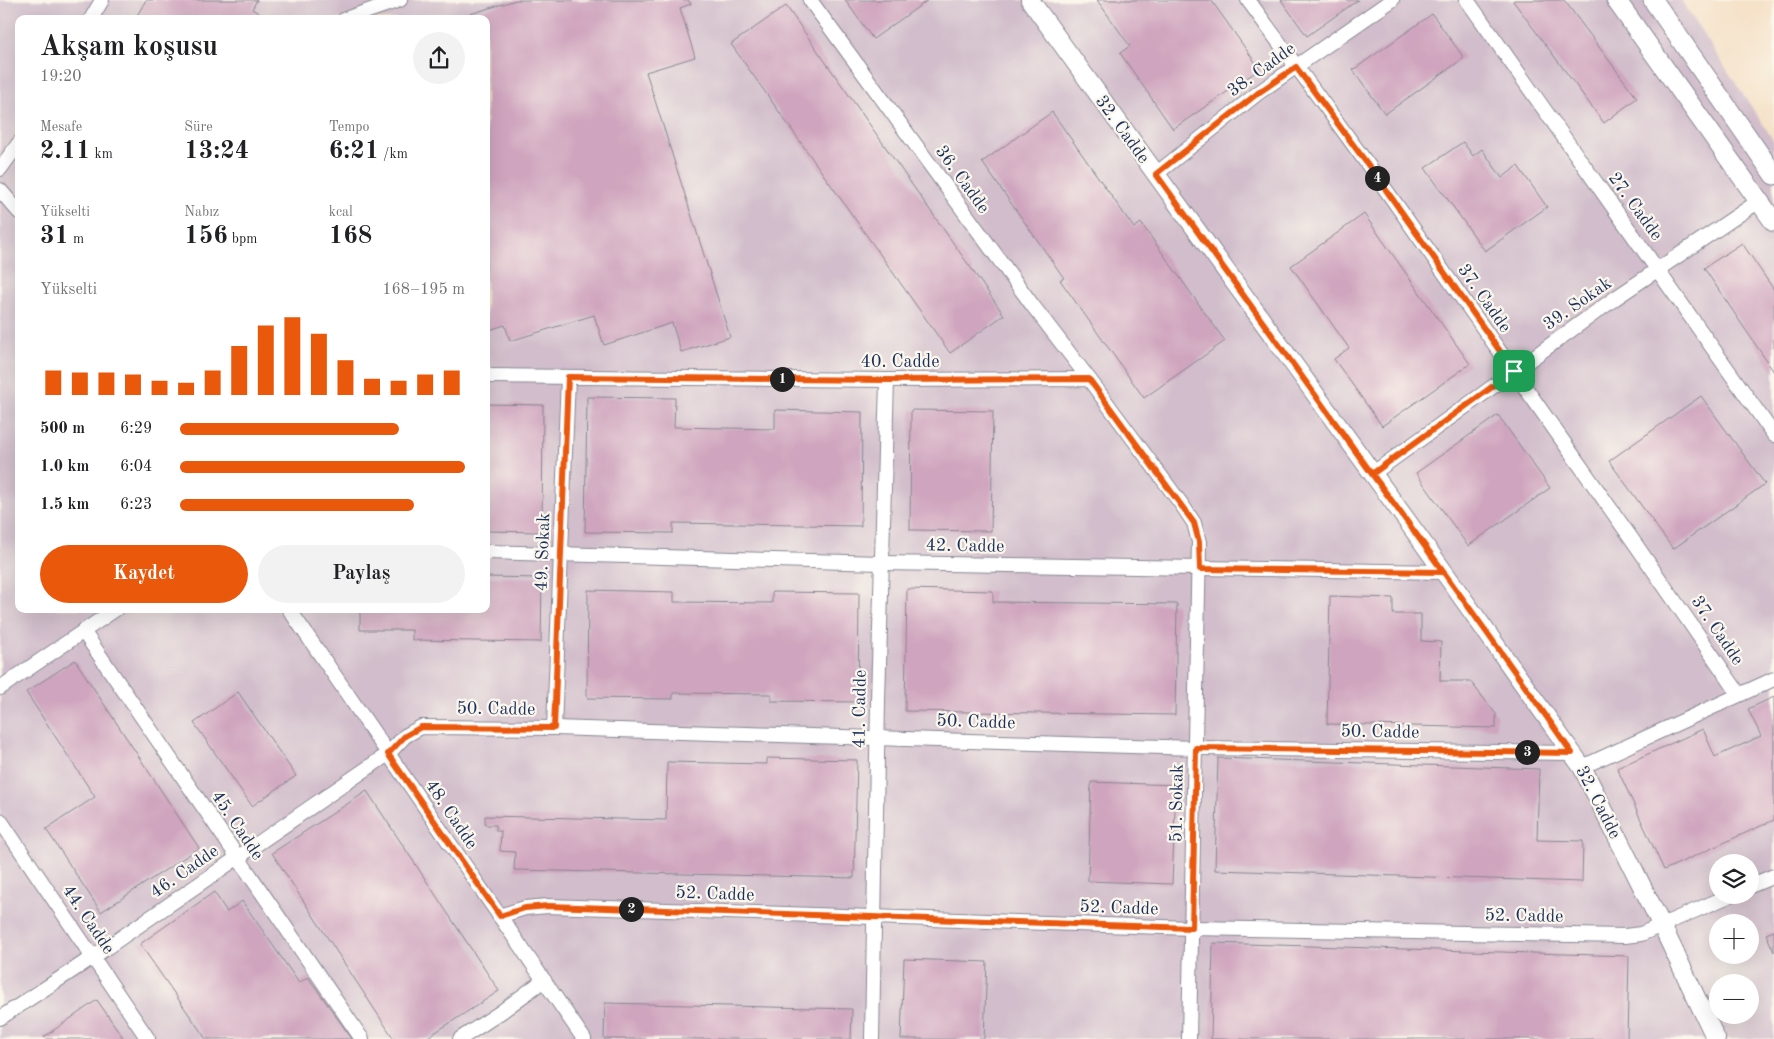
<!DOCTYPE html>
<html lang="tr">
<head>
<meta charset="utf-8">
<style>
	:root { --surface:#fff; --page:#f2f2f2; --text:#202124; --muted:#757577; --accent:#ea580c }
	body { margin:0; font-family:"Old Standard TT",serif; background:var(--page); color:var(--text); height:100vh; display:flex; flex-direction:column; font-size:19px; white-space:nowrap }
	* { box-sizing:border-box; margin:0 }
	p { font-size:16px; color:var(--muted) }
	.icon { flex:none; width:28px; height:28px; fill:none; stroke:currentColor; stroke-width:2; stroke-linecap:round; stroke-linejoin:round }
	.map { position:relative; flex:1; overflow:hidden }
	.drawer { position:absolute; left:15px; top:15px; width:475px; height:598px; display:flex; flex-direction:column; background:var(--surface); border-radius:10px; box-shadow:0 5px 20px #0002 }
	.drawer>* { flex:none }
	.buttons { position:absolute; left:1709px; top:854px; display:grid; gap:10px }
	.buttons a { display:grid; place-items:center; width:50px; height:50px; border-radius:50%; background:var(--surface); box-shadow:0 5px 20px #0002; font-size:25px }
	.pin { position:absolute; display:grid; place-items:center; width:42px; height:42px; color:#fff; margin:-21px; border-radius:10px; box-shadow:0 2px 8px #0006 }
	.km { position:absolute; width:25px; height:25px; margin:-12px; border-radius:50%; background:#222; color:#fff; font-size:14px; line-height:25px; text-align:center }
	.round { display:grid; place-items:center; flex:none; width:52px; height:52px; border-radius:26px; background:var(--page) }
	.head { display:flex; align-items:center; justify-content:space-between; height:85px; padding:0 25px }
	h1 { font-size:28px; font-weight:800; line-height:38px }
	.stats { display:grid; grid-template-columns:repeat(3,1fr); gap:8px; height:85px; padding:5px 25px }
	.stats div { display:grid; align-content:center }
	.stats b { font-size:25px; font-weight:800 }
	.stats small { font-size:14px; font-weight:400 }
	.stats p { font-size:14px }
	.chart { height:140px; padding:10px 25px }
	.chart p { display:flex; justify-content:space-between }
	.chart svg { width:100%; height:90px; margin-top:5px; stroke:var(--accent); stroke-width:6 }
	.button { display:flex; gap:10px; margin-top:auto; padding:10px 25px }
	.button a { flex:1; height:58px; border-radius:30px; background:var(--accent); color:#fff; font-size:20px; font-weight:800; line-height:58px; text-align:center }
	.button a+a { background:var(--page); color:var(--text) }
	ul { padding:0 25px; list-style:none; font-size:16px }
	li { display:grid; grid-template-columns:80px 60px 1fr; align-items:center; height:38px }
	li i { height:12px; border-radius:6px; background:var(--accent) }
	.map>svg:first-child { display:block }
	.industrial { fill:#d1bdcb; fill-rule:evenodd }
	.building { fill:#cfa4be }
	.lines { fill:none; stroke-linecap:round; stroke-linejoin:round }
	.minor-casing { stroke:#888892; stroke-width:16 }
	.tertiary-casing { stroke:#888892; stroke-width:20 }
	.secondary-casing { stroke:#888892; stroke-width:21 }
	.minor { stroke:#fff; stroke-width:14 }
	.tertiary { stroke:#fff; stroke-width:18 }
	.secondary { stroke:#fff; stroke-width:19 }
	.route-casing { stroke:#fff; stroke-width:10 }
	.route { stroke:#ea580c; stroke-width:6 }
	.labels { text-anchor:middle; stroke-width:4.5; stroke-linejoin:round; paint-order:stroke }
	.street-label { font-size:18px; fill:#1b2f5e; stroke:#fbf7ec }
</style>
</head>
<body>
<div class="map">
<svg width="1774" height="1039" viewBox="0 0 1774 1039">
	<rect width="100%" height="100%" fill="#fbf7ec"/>
	<filter id="ink" filterUnits="userSpaceOnUse"><feTurbulence type="fractalNoise" baseFrequency=".02" numOctaves="2"/><feDisplacementMap in="SourceGraphic" scale="10" xChannelSelector="R" yChannelSelector="G"/><feConvolveMatrix kernelMatrix="1 2 1 2 8 2 1 2 1" color-interpolation-filters="sRGB"/></filter>
	<filter id="wash" filterUnits="userSpaceOnUse"><feTurbulence type="fractalNoise" baseFrequency=".0096" numOctaves="4" result="noise"/><feDisplacementMap in="SourceGraphic" scale="20" xChannelSelector="R" yChannelSelector="G"/><feGaussianBlur stdDeviation="1.12" result="paint"/><feColorMatrix in="noise" values="0 0 0 0 0 0 0 0 0 0 0 0 0 0 0 0 0 1.4 0 .05"/><feComposite in="paint" operator="in"/></filter>
	<g filter="url(#wash)">
		<rect width="100%" height="100%" fill="#f5e1c7"/>
		<path class="industrial" d="M0,0H1681L1774,141V1039H0ZM19,19H486V609H19ZM1718,862H1750V895H1718ZM1718,922H1750V955H1718ZM1718,982H1750V1015H1718Z"/>
		<g id="blocks">
			<g class="building">
				<polygon points="146,0 257,0 252,9 269,19 135,19"/>
				<polygon points="516,0 688,0 691,4 680,8 695,57 646,72 730,337 681,352 672,323 604,345 594,315 510,341 505,325 486,331 486,19 457,18"/>
				<polygon points="845,0 928,0 873,39"/>
				<polygon points="1097,0 1211,0 1260,69 1173,129 1120,53 1130,46"/>
				<polygon points="1281,0 1358,0 1307,36"/>
				<polygon points="1514,0 1564,0 1637,98 1604,123 1513,1"/>
				<polygon points="786,6 1004,315 950,353 731,44"/>
				<polygon points="1432,14 1464,58 1385,114 1353,70"/>
				<polygon points="1052,112 1134,228 1141,223 1225,341 1144,398 1060,280 1064,278 982,162"/>
				<polygon points="1463,142 1473,156 1482,149 1502,178 1518,166 1547,207 1485,251 1425,168"/>
				<polygon points="1364,214 1470,364 1382,426 1334,359 1349,348 1291,266"/>
				<polygon points="1742,243 1774,290 1774,372 1704,268"/>
				<polygon points="1701,396 1765,484 1673,549 1609,461"/>
				<polygon points="587,397 675,398 674,427 775,429 775,410 862,412 861,526 673,523 673,533 585,532"/>
				<polygon points="486,404 543,405 542,532 486,531"/>
				<polygon points="911,410 993,411 991,531 910,530"/>
				<polygon points="1498,415 1550,488 1468,546 1416,473"/>
				<polygon points="486,577 542,578 541,642 412,640 412,630 360,630 360,609 486,609"/>
				<polygon points="907,589 993,591 993,602 1177,604 1175,715 905,711"/>
				<polygon points="588,590 674,592 674,602 772,603 772,592 859,593 858,702 771,701 771,694 673,693 673,699 587,698"/>
				<polygon points="1330,596 1393,598 1393,614 1421,614 1421,641 1441,642 1440,681 1470,681 1496,714 1496,728 1327,724"/>
				<polygon points="75,660 199,848 101,912 46,829 95,797 26,692"/>
				<polygon points="238,692 296,776 252,806 194,723"/>
				<polygon points="1774,697 1774,820 1664,870 1617,768 1703,729 1715,757 1761,736 1748,709"/>
				<polygon points="767,758 857,760 854,878 514,870 515,852 500,851 501,831 496,831 496,825 485,825 485,816 666,820 667,762 767,764"/>
				<polygon points="1218,758 1539,769 1537,840 1583,841 1582,882 1215,870"/>
				<polygon points="1091,782 1176,785 1172,884 1088,881"/>
				<polygon points="367,791 499,991 425,1039 394,1039 272,853"/>
				<polygon points="214,892 227,912 242,901 299,983 308,977 352,1039 206,1039 140,944"/>
				<polygon points="1774,931 1774,952 1766,934"/>
				<polygon points="1213,943 1629,956 1627,1039 1211,1039"/>
				<polygon points="904,959 987,962 984,1039 901,1039"/>
				<polygon points="97,1000 124,1039 46,1039 44,1037"/>
				<polygon points="605,1003 852,1009 851,1039 604,1039"/>
			</g>
		</g>
	</g>
	<g filter="url(#ink)">
		<use href="#blocks" fill-opacity="0" stroke="#888892" stroke-width="1"/>
		<g class="lines">
			<g class="minor-casing">
				<g id="minor">
					<polyline points="810,0 1033,306 1089,379"/>
					<polyline points="1248,0 1374,173 1636,545 1739,694"/>
					<polyline points="1467,0 1774,435"/>
					<polyline points="91,19 102,0"/>
					<polyline points="345,19 400,0"/>
					<polyline points="0,169 19,143"/>
					<polyline points="1156,174 1258,93 1392,0"/>
					<polyline points="0,190 19,212"/>
					<polyline points="486,376 887,380 1089,379 1182,505 1194,523 1199,542 1189,1039"/>
					<polyline points="1372,474 1614,299 1759,201"/>
					<polyline points="486,552 882,563 1444,572"/>
					<polyline points="289,609 584,1039"/>
					<polyline points="83,631 362,1039"/>
					<polyline points="0,688 116,609"/>
					<polyline points="554,728 568,377"/>
					<polyline points="1582,767 1774,679"/>
					<polyline points="0,820 148,1039"/>
					<polyline points="1750,886 1774,876"/>
					<polyline points="499,916 525,908 548,906 1191,928 1625,936 1641,934 1731,895"/>
					<polyline points="0,1018 93,957 388,754 405,736 421,727 554,728 1196,748 1572,753"/>
					<polyline points="460,1039 501,1012 544,980"/>
					<polyline points="872,1039 878,700 887,380"/>
				</g>
			</g>
			<g class="tertiary-casing">
				<polyline id="tertiary" points="1030,0 1444,572 1582,767 1662,926 1716,1039"/>
			</g>
			<g class="secondary-casing">
				<g id="secondary">
					<polyline points="1616,0 1774,222"/>
					<polyline points="1653,0 1774,175"/>
				</g>
			</g>
			<use href="#minor" class="minor"/>
			<use href="#tertiary" class="tertiary"/>
			<use href="#secondary" class="secondary"/>
		</g>
	</g>
	<g class="lines" filter="url(#ink)">
		<g class="route-casing">
			<path id="route" d="M1514,371L1372,474L1444,572L1200,569L1199,542L1194,523L1089,379L887,380L568,377L554,728L421,727L405,736L388,754L500,916L525,908L548,906L1192,928L1196,748L1572,753C1506,659 1440,566 1372,474L1156,174L1258,93L1296,67L1374,173L1514,371"/>
		</g>
		<use href="#route" class="route"/>
	</g>
	<g class="labels">
		<g class="street-label">
			<text transform="translate(1261 69) rotate(-36)" y="6">38. Cadde</text>
			<text transform="translate(1123 129) rotate(54)" y="6">32. Cadde</text>
			<text transform="translate(963 179) rotate(54)" y="6">36. Cadde</text>
			<text transform="translate(1636 206) rotate(54)" y="6">27. Cadde</text>
			<text transform="translate(1485 298) rotate(55)" y="6">37. Cadde</text>
			<text transform="translate(1577 303) rotate(-35)" y="6">39. Sokak</text>
			<text x="900" y="367">40. Cadde</text>
			<text transform="translate(965 545) rotate(1)" y="6">42. Cadde</text>
			<text transform="translate(542 552) rotate(-88)" y="6">49. Sokak</text>
			<text transform="translate(1718 630) rotate(56)" y="6">37. Cadde</text>
			<text transform="translate(496 708) rotate(1)" y="6">50. Cadde</text>
			<text transform="translate(859 709) rotate(-89)" y="6">41. Cadde</text>
			<text transform="translate(976 721) rotate(2)" y="6">50. Cadde</text>
			<text transform="translate(1380 731) rotate(1)" y="6">50. Cadde</text>
			<text transform="translate(1599 802) rotate(63)" y="6">32. Cadde</text>
			<text transform="translate(1176 803) rotate(-89)" y="6">51. Sokak</text>
			<text transform="translate(452 814) rotate(56)" y="6">48. Cadde</text>
			<text transform="translate(238 825) rotate(56)" y="6">45. Cadde</text>
			<text transform="translate(184 871) rotate(-35)" y="6">46. Cadde</text>
			<text transform="translate(715 893) rotate(2)" y="6">52. Cadde</text>
			<text transform="translate(1119 907) rotate(2)" y="6">52. Cadde</text>
			<text transform="translate(1524 915) rotate(1)" y="6">52. Cadde</text>
			<text transform="translate(89 919) rotate(56)" y="6">44. Cadde</text>
		</g>
	</g>
</svg>
<div class="buttons">
<a><svg class="icon" aria-label="layers" viewBox="0 0 24 24"><path d="M12 4l9 5-9 5-9-5zM3 14l9 5 9-5"/></svg></a>
<a>+</a>
<a>−</a>
</div>
<div class="pin" style="left:1514px;top:371px;background:#1e9e55"><svg class="icon" aria-label="arrive" viewBox="0 0 24 24"><path d="M6 21V4h12l-3 4 3 4H6"/></svg></div>
<b class="km" style="left:782px;top:379px">1</b>
<b class="km" style="left:631px;top:909px">2</b>
<b class="km" style="left:1527px;top:752px">3</b>
<b class="km" style="left:1377px;top:178px">4</b>
<section class="drawer">
<div class="head"><div><h1>Akşam koşusu</h1><p>19:20</p></div><a class="round"><svg class="icon" aria-label="share" viewBox="0 0 24 24"><path d="M12 15V3M7 8l5-5 5 5M5 13v7h14v-7"/></svg></a></div>
<div class="stats">
<div><p>Mesafe</p><b>2.11<small> km</small></b></div>
<div><p>Süre</p><b>13:24</b></div>
<div><p>Tempo</p><b>6:21<small> /km</small></b></div>
</div>
<div class="stats">
<div><p>Yükselti</p><b>31<small> m</small></b></div>
<div><p>Nabız</p><b>156<small> bpm</small></b></div>
<div><p>kcal</p><b>168</b></div>
</div>
<div class="chart"><p><span>Yükselti</span>168–195 m</p>
<svg viewBox="0 0 160 44" preserveAspectRatio="none"><path d="M5 44V32M15 44V33M25 44V33M35 44V34M45 44V37M55 44V38M65 44V32M75 44V20M85 44V10M95 44V6M105 44V14M115 44V27M125 44V36M135 44V37M145 44V34M155 44V32"/></svg>
</div>
<ul>
<li><b>500 m</b>6:29<i style="width:77%"></i></li>
<li><b>1.0 km</b>6:04<i style="width:100%"></i></li>
<li><b>1.5 km</b>6:23<i style="width:82%"></i></li>
</ul>
<div class="button"><a>Kaydet</a><a>Paylaş</a></div>
</section>
</div>
</body>
</html>
